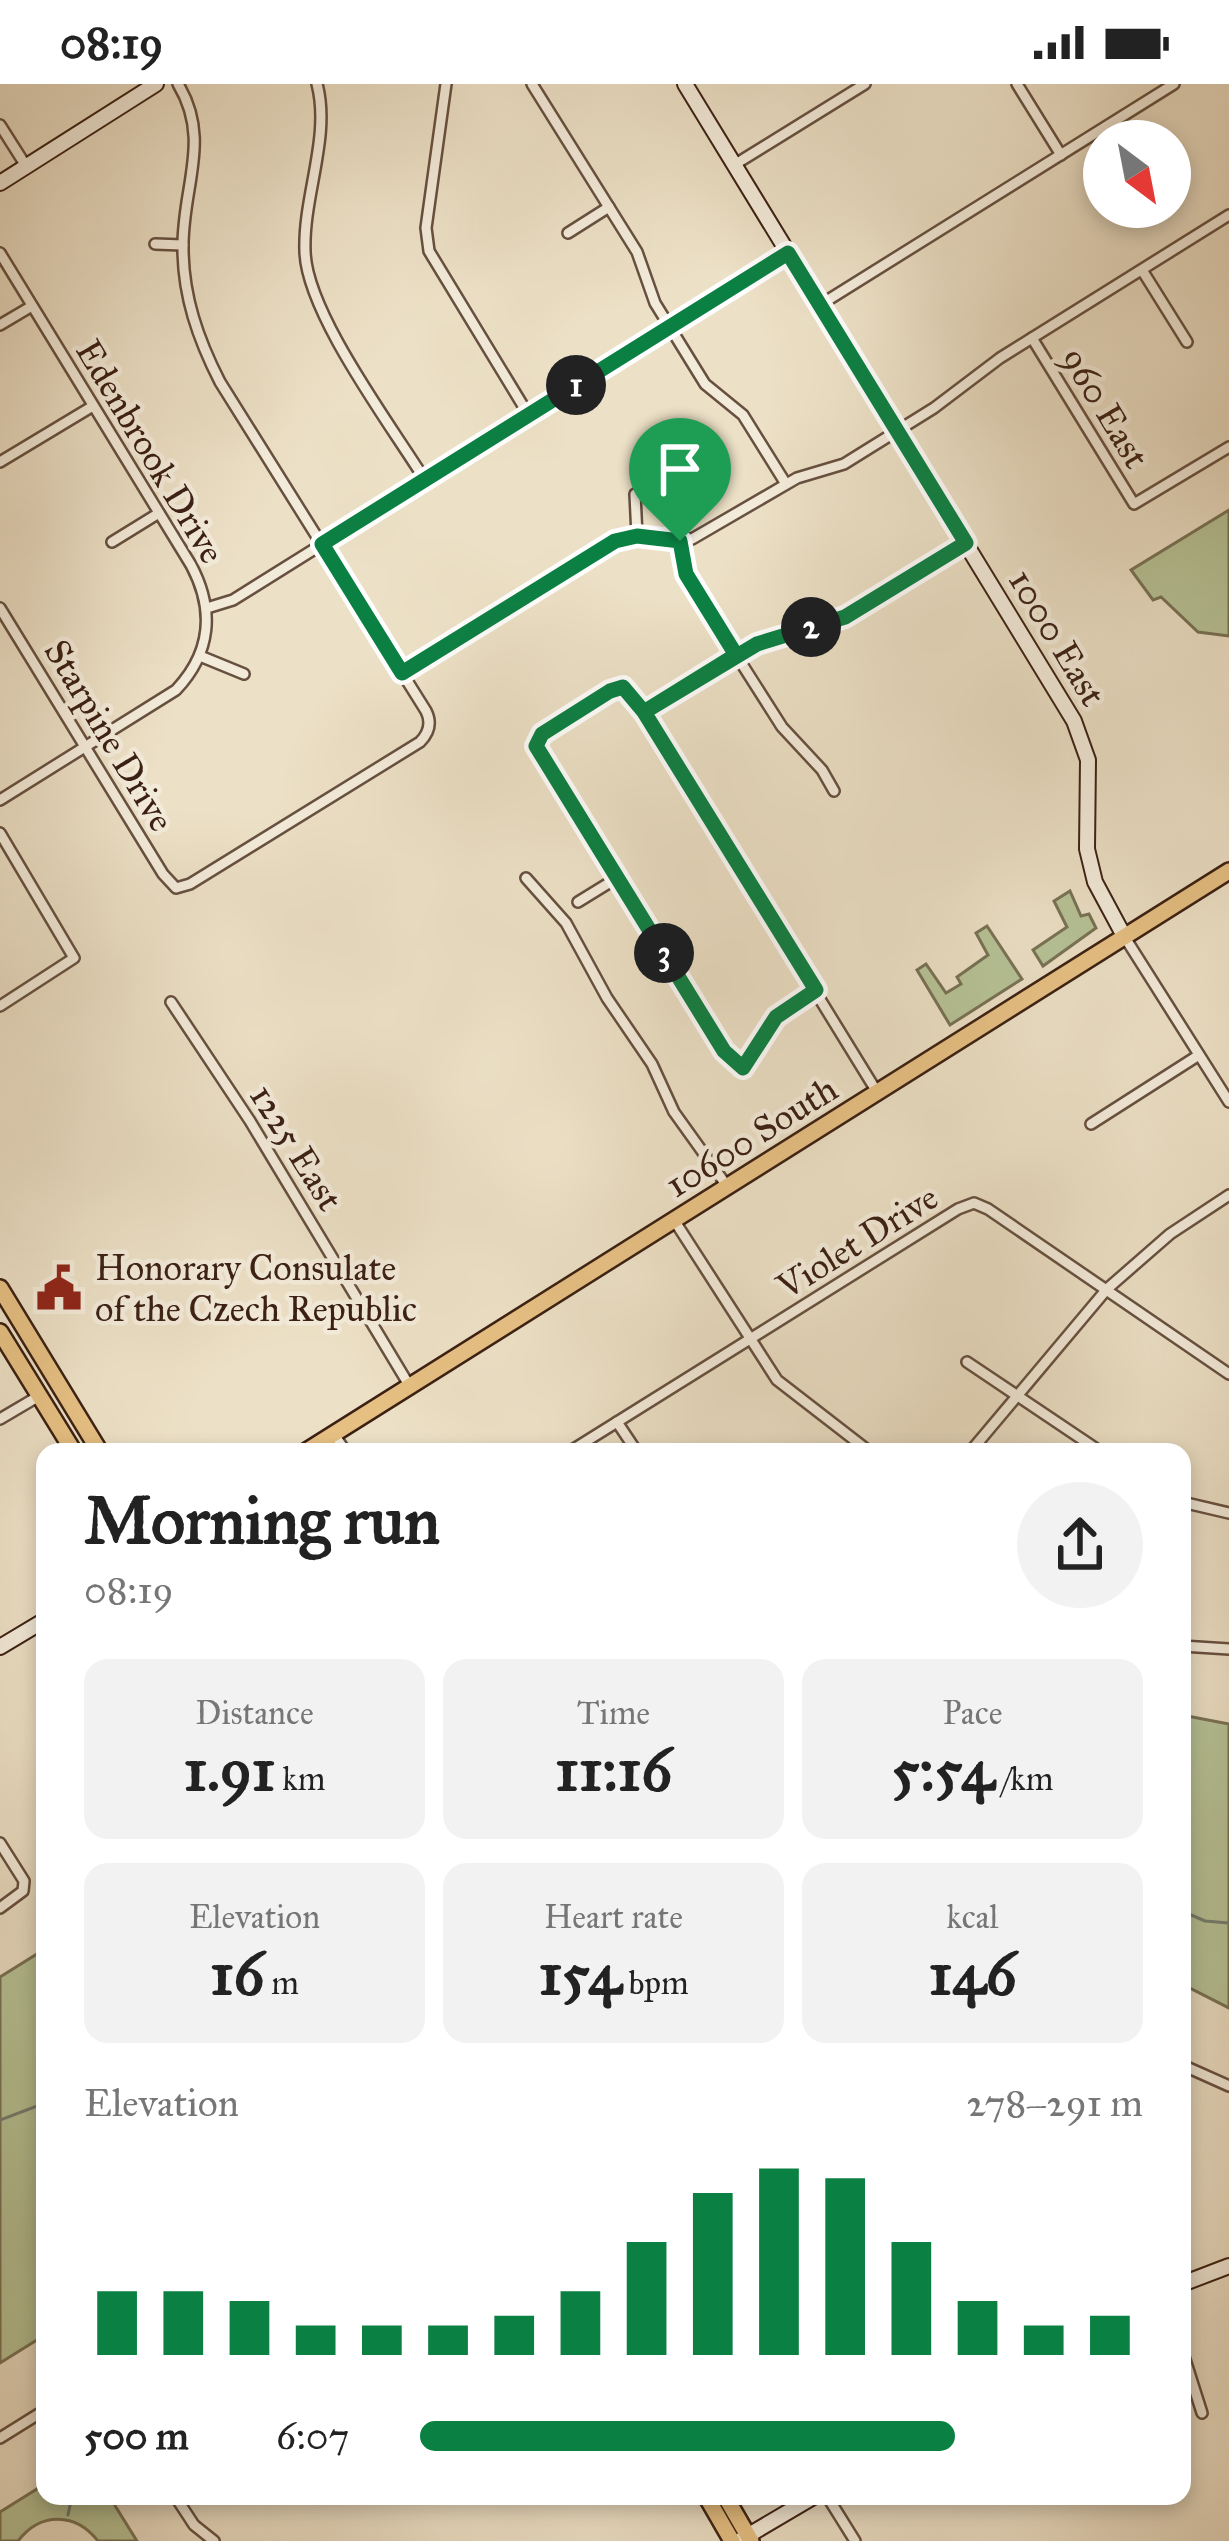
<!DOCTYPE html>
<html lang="en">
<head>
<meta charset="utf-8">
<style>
	:root { --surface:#fff; --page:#f2f2f2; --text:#222; --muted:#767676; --accent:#0b8043 }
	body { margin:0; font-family:"IM FELL Great Primer",serif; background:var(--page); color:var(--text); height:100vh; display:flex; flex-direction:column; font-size:45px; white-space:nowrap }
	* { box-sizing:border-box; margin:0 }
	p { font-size:39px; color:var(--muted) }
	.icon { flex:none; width:66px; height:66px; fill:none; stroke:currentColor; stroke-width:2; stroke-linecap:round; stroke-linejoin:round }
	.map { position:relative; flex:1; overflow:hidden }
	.sheet { position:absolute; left:36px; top:1359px; width:1155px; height:1062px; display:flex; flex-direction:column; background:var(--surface); border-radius:24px; box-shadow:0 6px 18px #0003 }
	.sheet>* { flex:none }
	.needle { width:78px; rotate:148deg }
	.tools { position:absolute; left:1083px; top:36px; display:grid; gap:24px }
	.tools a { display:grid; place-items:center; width:108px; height:108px; border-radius:50%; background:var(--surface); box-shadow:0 6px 18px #0003; font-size:60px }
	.pin { position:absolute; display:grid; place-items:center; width:102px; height:102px; color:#fff; margin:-123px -51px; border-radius:50% 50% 50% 0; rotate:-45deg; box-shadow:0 0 12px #0007 }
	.pin .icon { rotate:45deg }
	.km { position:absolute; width:60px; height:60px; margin:-30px; border-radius:50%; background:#222; color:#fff; font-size:33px; line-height:60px; text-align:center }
	.round { display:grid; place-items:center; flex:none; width:126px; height:126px; border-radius:63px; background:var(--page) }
	.headline { display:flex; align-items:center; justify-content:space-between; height:204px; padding:0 48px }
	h1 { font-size:66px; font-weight:800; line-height:90px }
	.figures { display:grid; grid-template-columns:repeat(3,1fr); gap:18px; height:204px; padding:12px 48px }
	.figures div { display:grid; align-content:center; border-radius:24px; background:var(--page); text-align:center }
	.figures b { font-size:60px; font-weight:800 }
	.figures small { font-size:33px; font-weight:400 }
	.figures p { font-size:33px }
	.chart { height:336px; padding:24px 48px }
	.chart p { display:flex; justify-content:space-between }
	.chart svg { width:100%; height:216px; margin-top:12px; stroke:var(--accent); stroke-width:6 }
	ul { padding:0 48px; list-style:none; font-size:39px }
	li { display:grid; grid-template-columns:192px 144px 1fr; align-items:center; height:90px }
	li i { height:30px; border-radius:15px; background:var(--accent) }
	.status { display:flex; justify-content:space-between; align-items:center; height:84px; padding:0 60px; background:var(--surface); direction:ltr }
	.status svg { height:33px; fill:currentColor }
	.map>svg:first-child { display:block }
	.green { fill:#b6c397; stroke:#787255; stroke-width:3 }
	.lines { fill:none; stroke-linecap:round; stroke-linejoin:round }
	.stream { stroke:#737e72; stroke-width:3 }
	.street-casing { stroke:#675040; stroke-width:14 }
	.secondary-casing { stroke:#3b2013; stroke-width:18 }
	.primary-casing { stroke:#3b2013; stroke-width:20 }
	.street { stroke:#f3ebda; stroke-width:9 }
	.secondary { stroke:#f3ebda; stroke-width:14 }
	.primary { stroke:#e6c083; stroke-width:15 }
	.route-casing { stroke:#fff; stroke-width:24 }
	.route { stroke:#0b8043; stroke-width:15 }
	.labels { text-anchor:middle; stroke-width:9; stroke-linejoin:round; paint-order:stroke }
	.street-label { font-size:36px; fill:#3b2013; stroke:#f3ebda }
	.poi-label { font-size:36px; fill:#3b2013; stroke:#f3ebda; text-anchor:start }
</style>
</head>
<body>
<div class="status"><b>08:19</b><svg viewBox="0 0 49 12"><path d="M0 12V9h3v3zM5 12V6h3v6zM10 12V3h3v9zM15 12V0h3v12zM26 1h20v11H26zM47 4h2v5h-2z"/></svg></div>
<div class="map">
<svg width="1229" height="2457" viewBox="0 0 1229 2457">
	<rect width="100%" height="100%" fill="#ece0c6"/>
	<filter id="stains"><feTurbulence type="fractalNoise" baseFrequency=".00167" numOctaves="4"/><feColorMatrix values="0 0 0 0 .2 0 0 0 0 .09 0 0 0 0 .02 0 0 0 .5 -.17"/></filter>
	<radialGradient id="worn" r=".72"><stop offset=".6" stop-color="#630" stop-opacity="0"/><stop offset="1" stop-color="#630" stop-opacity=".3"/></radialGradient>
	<g class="green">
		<polygon points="1229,426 1229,552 1198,548 1161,513 1153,516 1131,486"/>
		<polygon points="1070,807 1081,832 1089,830 1096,844 1043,882 1033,866 1067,843 1054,817"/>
		<polygon points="987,842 1022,895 950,941 917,886 926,880 946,909 961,900 957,893 988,871 976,849"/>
		<polygon points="1182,1631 1229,1640 1229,1924 1182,1900"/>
		<polygon points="45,1865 45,2251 0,2279 0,1893"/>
		<path d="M45,2400V2412H109L137,2457H98C76,2429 41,2427 18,2457H0V2428Z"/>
	</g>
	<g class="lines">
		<g class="stream">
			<polyline points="1182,1827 1205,1837 1229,1839"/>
			<polyline points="0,2036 45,2019"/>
			<polyline points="68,2431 72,2412"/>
		</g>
		<g class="street-casing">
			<g id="street">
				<path d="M317,0C331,53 303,112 305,167C306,228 390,340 425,396"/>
				<polyline points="446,0 426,144 429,167 528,330"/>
				<polyline points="532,0 637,168 655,219 705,300 743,331 786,400"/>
				<polyline points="1017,0 1061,71"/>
				<polyline points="0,41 26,82"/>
				<polyline points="734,81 865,0"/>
				<polyline points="568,149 609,123"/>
				<polyline points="155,160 183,161"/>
				<path d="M0,169L191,481C215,526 211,569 176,606L0,716"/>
				<polyline points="1142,186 1187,258"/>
				<polyline points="820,221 1174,0"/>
				<polyline points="0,241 32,222"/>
				<polyline points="1032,254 1134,420 1229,363"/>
				<polyline points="0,378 93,322"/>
				<polyline points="635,410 637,452"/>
				<polyline points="680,457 683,481 691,500 782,643 822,686 834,707"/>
				<polyline points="112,458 159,429"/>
				<path d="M0,524L163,790L176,804L190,800L420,658C429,649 432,639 426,627L220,298C198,255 183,212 183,164C182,103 212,56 178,0"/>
				<polyline points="207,524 233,516 788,169"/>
				<polyline points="200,572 244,590"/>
				<polyline points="402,589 615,457 637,452 692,455 797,394 844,380 934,324 1000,274 1229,131"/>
				<polyline points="644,628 757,560 845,533 966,459"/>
				<polyline points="0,749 74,874 0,922"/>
				<polyline points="526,794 566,839 607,914 652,980 674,1028 727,1102"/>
				<polyline points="578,818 617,794"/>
				<polyline points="1124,852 1229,1018"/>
				<path d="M816,906L776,933L749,979L744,984L736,980L540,670L536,662L538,654L611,607L623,603C638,614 646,632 655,647C730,767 802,888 877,1008"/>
				<polyline points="171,918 250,1037 409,1301"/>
				<polyline points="1091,1040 1199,971"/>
				<polyline points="674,1136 777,1296 870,1368"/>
				<polyline points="967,1278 1101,1368"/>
				<polyline points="0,1335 39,1312"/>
				<polyline points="617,1338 637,1368"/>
				<polyline points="333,1349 346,1368"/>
				<polyline points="569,1368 958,1125 974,1119 988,1125 1229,1290"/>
				<polyline points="970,1368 1107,1205 1170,1150 1229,1111"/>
				<polyline points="1182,1418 1229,1429"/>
				<polyline points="1182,1562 1229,1565"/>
				<polyline points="0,1759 24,1797 23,1807 0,1824"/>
				<polyline points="1182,1981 1229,2002"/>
				<polyline points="1182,2266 1202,2329"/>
				<polyline points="0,2354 45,2326"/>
				<polyline points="175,2412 194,2441 214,2457"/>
				<polyline points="827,2412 855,2457"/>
			</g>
		</g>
		<g class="secondary-casing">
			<g id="secondary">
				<polyline points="685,0 1074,637 1088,676 1087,765 1095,798 1124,852"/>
				<polyline points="0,99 156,0"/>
				<polyline points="0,1563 45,1536"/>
				<polyline points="1182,2200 1229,2182"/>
				<polyline points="742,2455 815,2412"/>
			</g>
		</g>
		<g class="primary-casing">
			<g id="primary">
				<polyline points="0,1204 100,1368"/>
				<polyline points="0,1248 74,1368"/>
				<polyline points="305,1368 1229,787"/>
				<polyline points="706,2412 732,2457"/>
				<polyline points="725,2412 751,2457"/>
			</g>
		</g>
		<use href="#street" class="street"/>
		<use href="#secondary" class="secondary"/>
		<use href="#primary" class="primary"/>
	</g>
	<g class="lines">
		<g class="route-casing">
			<polyline id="route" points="680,457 637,452 615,457 402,589 322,460 788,169 966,459 845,533 757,560 644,628 816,906 776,933 743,984 724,967 536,662 542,650 610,607 623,603 644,628 736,571 686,490 680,457"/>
		</g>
		<use href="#route" class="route"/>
	</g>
	<defs>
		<g id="civic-bare" transform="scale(3.6)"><path d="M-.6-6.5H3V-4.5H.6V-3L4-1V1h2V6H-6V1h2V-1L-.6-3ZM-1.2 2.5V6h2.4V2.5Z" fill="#8f2418" stroke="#f3ebda" stroke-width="2.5" paint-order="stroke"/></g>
	</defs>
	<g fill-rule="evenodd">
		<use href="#civic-bare" x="59" y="1204"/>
	</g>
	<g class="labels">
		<g class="street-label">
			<text transform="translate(1106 323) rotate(59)" y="13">960 East</text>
			<text transform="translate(151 367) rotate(59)" y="13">Edenbrook Drive</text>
			<text transform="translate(1058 553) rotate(59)" y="13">1000 East</text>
			<text transform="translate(110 651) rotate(59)" y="13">Starpine Drive</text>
			<text transform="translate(751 1052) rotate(-32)" y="13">10600 South</text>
			<text transform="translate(297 1063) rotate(58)" y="13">1225 East</text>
			<text transform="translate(857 1157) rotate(-32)" y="13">Violet Drive</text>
		</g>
		<g class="poi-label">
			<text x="95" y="1196">Honorary Consulate<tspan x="95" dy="41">of the Czech Republic</tspan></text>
		</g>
	</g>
	<rect width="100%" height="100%" filter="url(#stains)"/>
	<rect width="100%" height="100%" fill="url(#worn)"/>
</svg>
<div class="tools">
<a><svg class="needle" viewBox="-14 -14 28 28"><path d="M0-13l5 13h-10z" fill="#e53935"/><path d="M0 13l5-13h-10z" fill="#767676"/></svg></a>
</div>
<div class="pin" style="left:680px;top:457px;background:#1e9e55"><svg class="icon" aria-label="arrive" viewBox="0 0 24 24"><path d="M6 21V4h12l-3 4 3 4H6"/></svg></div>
<b class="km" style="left:576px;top:301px">1</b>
<b class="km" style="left:811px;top:543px">2</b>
<b class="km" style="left:664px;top:869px">3</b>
<section class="sheet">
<div class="headline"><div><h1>Morning run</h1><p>08:19</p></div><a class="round"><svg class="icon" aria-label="share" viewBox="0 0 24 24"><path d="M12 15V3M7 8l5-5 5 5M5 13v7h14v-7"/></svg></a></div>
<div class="figures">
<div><p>Distance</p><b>1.91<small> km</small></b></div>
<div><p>Time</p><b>11:16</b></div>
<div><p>Pace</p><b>5:54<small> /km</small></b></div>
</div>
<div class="figures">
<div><p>Elevation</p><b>16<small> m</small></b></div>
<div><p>Heart rate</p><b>154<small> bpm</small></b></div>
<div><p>kcal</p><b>146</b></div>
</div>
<div class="chart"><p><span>Elevation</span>278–291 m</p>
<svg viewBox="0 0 160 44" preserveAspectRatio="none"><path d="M5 44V31M15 44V31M25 44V33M35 44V38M45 44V38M55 44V38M65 44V36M75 44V31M85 44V21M95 44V11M105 44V6M115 44V8M125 44V21M135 44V33M145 44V38M155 44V36"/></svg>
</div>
<ul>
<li><b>500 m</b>6:07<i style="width:74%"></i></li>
</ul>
</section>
</div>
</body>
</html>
